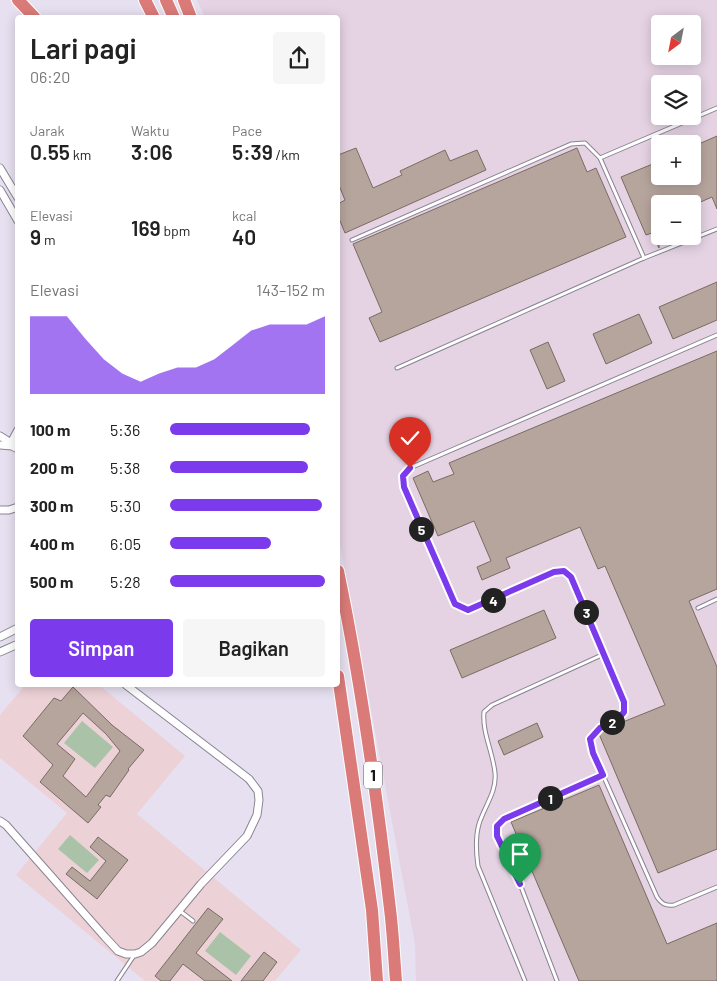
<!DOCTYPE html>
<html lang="id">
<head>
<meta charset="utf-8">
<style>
	:root { --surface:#fff; --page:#f6f6f6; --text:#222; --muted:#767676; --accent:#7c3aed }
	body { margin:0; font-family:Barlow,sans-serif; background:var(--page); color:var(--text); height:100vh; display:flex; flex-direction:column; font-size:19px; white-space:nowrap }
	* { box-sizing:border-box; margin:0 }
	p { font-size:16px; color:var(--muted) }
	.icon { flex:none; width:28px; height:28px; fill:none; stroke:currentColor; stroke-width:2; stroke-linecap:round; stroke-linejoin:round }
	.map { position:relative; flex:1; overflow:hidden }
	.panel { position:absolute; left:15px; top:15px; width:325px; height:672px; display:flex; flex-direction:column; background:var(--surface); border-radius:5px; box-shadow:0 2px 12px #0003 }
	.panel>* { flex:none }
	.needle { width:32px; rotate:212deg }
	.buttons { position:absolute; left:651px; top:15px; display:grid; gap:10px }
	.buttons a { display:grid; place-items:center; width:50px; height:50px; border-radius:5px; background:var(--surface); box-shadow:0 2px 12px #0003; font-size:25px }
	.pin { position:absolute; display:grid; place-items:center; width:42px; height:42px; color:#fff; margin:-51px -21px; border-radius:50% 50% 50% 0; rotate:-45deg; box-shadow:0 0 5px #0007 }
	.pin .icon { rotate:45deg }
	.km { position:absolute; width:25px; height:25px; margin:-12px; border-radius:50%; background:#222; color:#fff; font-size:14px; line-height:25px; text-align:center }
	.round { display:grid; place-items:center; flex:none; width:52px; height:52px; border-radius:5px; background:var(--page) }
	.headline { display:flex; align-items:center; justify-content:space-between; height:85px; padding:0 15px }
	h1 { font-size:28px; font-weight:600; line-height:38px }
	.metrics { display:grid; grid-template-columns:repeat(3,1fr); gap:8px; height:85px; padding:5px 15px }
	.metrics div { display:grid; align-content:center }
	.metrics b { font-size:21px; font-weight:600 }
	.metrics small { font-size:14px; font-weight:400 }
	.metrics p { font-size:14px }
	.chart { height:140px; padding:10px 15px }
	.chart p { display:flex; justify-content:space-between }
	.chart svg { width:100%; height:90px; margin-top:5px; fill:var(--accent); opacity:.7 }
	.action { display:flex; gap:10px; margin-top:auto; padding:10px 15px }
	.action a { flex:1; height:58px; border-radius:5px; background:var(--accent); color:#fff; font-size:20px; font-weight:600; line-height:58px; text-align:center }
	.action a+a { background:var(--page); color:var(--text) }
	ul { padding:0 15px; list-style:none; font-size:16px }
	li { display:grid; grid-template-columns:80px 60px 1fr; align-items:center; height:38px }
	li i { height:12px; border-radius:6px; background:var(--accent) }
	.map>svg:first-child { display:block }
	.industrial { fill:#e5d3e4; fill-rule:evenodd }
	.education { fill:#ecd2d7 }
	.green { fill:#aac3a8 }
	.building { fill:#b6a59d; stroke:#7a6b63; fill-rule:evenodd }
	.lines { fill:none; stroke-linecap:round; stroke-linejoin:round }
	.service-casing { stroke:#8a8493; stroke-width:5 }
	.minor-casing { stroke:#8a8493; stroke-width:9 }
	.motorway-casing { stroke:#fff; stroke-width:14 }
	.service { stroke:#fff; stroke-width:3 }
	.minor { stroke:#fff; stroke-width:7 }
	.motorway { stroke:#da7b79; stroke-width:12 }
	.route-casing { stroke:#fff; stroke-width:10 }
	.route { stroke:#7c3aed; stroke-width:6 }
	.labels { text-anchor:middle; stroke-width:4; stroke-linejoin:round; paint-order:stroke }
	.shield { fill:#fff; stroke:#5d5c5f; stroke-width:1 }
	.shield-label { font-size:16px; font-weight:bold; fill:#18161b }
</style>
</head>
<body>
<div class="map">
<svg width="717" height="981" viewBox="0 0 717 981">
	<rect width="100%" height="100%" fill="#e7e0f0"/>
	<path class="industrial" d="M197,0H717V981H416L415,944L338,534V18L205,17ZM660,24H692V56H660ZM660,84H692V116H660ZM660,144H692V176H660ZM660,204H692V236H660Z"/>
	<polygon class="education" points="25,685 99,685 185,756 137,814 301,950 275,981 145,981 16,875 67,813 0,758 0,715"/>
	<g class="green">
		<polygon points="82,721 113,747 95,768 64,743"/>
		<polygon points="70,835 99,860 87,873 58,849"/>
		<polygon points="220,932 251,956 236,975 205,951"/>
	</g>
	<g class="building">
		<polygon points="717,136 717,209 712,197 696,204 700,214 692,218 692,204 660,204 659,248 652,233 646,235 621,177 660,161 660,176 692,176 692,147"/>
		<polygon points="356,148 373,188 402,175 400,171 445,150 450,161 477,150 486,170 345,233 338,216 338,204 345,200 338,183 338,155"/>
		<polygon points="577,148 587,172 596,168 626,237 380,342 369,318 382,312 353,244"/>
		<polygon points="717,282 717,320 673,339 659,307"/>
		<polygon points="639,314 652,343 606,364 593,334"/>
		<polygon points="548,342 565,381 547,389 530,350"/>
		<polygon points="717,351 717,589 689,601 717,667 717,849 658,873 599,734 608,728 665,705 605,566 598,569 580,527 506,558 510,568 482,580 477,567 491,561 474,521 438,536 413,478 428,471 433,482 454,474 449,463"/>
		<polygon points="544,610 556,638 462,678 450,650"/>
		<path d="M73,687L112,725L144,750L128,769L129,770L110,797L106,795L98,805L101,807L88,823L40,782L53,765L23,736L54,698L61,701ZM83,713L106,734L120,751L86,797L63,776L75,759L57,744Z"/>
		<polygon points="537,723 543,737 504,755 498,741"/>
		<polygon points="599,785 667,944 717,923 717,981 579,981 511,822"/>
		<polygon points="98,837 128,860 97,899 66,874 72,867 90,881 106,861 90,847"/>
		<polygon points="208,908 223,919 196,953 232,981 205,981 183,964 170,981 161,981 155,976"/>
		<polygon points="264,952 277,962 263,981 241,981"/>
	</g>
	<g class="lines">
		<g class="service-casing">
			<g id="service">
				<polyline points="600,158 717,108"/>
				<polyline points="352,240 571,144 585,143 600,158 644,258"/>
				<polyline points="397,368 644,258 717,229"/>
				<polyline points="698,608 717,599"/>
				<path d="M603,775L657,897C662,904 665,906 674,905L717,887"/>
				<polyline points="180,911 193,921"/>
				<polyline points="117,981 135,954"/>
				<path d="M525,981L478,866C476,852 475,838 479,824C484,807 497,792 495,773C493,752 482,733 484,712L492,705L604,654"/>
				<polyline points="557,981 520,884 497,836 497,825 504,819 603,775 593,753 590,739 600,728 619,718 624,712 624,702 571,577 564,571 555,572 468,610 455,604 404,487 403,476 410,468 717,335"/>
			</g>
		</g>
		<g class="minor-casing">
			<g id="minor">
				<polyline points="0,168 18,198"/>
				<polyline points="0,190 18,221"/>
				<polyline points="0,436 11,443 18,430"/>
				<polyline points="0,445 12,446 18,449"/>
				<polyline points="0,510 9,510 18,507"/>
				<polyline points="0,637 18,628"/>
				<polyline points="0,652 18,644"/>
				<polyline points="0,821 6,825 105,937 118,951 126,954 135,954 141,952 152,943 201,884 247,836 257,815 259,800 258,791 249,779 126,685"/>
			</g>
		</g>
		<g class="motorway-casing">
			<g id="motorway">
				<polyline points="18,0 35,18"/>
				<polyline points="145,0 154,18"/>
				<polyline points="166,0 174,18"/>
				<polyline points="184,0 191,18"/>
				<path d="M338,571C361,682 377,796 390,909C393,933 394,957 396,981"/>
				<polyline points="338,676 372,910 377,981"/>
			</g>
		</g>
		<use href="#service" class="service"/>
		<use href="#minor" class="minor"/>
		<use href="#motorway" class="motorway"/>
	</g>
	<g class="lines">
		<g class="route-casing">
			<polyline id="route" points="410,468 403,476 404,487 455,604 468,610 554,572 564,571 571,577 624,702 624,712 619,718 600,728 590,739 593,753 603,775 504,819 497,826 497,836 520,884"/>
		</g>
		<use href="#route" class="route"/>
	</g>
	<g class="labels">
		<rect class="shield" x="364" y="761.5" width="18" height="27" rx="4"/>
		<g class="shield-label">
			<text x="373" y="781">1</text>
		</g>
	</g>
</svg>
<div class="buttons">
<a><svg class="needle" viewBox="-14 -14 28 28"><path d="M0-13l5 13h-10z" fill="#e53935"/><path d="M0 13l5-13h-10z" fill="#767676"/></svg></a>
<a><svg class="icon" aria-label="layers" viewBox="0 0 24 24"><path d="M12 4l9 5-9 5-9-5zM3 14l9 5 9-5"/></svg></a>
<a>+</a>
<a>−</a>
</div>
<div class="pin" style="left:520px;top:884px;background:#1e9e55"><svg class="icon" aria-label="arrive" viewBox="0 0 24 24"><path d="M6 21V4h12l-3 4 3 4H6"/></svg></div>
<div class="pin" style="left:410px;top:468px;background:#d93025"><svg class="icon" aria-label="check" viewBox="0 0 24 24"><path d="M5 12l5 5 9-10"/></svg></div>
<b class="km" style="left:550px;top:798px">1</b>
<b class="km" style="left:612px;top:722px">2</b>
<b class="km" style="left:586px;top:612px">3</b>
<b class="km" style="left:493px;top:600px">4</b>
<b class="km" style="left:421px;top:529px">5</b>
<section class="panel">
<div class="headline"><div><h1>Lari pagi</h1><p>06:20</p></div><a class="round"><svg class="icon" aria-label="share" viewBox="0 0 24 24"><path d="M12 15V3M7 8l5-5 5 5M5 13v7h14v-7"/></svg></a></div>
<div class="metrics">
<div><p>Jarak</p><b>0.55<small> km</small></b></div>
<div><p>Waktu</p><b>3:06</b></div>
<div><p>Pace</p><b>5:39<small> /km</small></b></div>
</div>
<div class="metrics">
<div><p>Elevasi</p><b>9<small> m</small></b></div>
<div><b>169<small> bpm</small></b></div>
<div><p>kcal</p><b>40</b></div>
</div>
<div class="chart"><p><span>Elevasi</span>143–152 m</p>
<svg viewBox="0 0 160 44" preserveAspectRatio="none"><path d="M0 44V6L10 6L20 6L30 17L40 27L50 34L60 38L70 34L80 31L90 31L100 27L110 20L120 13L130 10L140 10L150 10L160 6V44z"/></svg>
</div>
<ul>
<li><b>100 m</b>5:36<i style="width:90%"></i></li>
<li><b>200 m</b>5:38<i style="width:89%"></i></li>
<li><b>300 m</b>5:30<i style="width:98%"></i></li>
<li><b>400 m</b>6:05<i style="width:65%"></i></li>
<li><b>500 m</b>5:28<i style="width:100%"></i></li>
</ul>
<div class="action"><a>Simpan</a><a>Bagikan</a></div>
</section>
</div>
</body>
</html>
